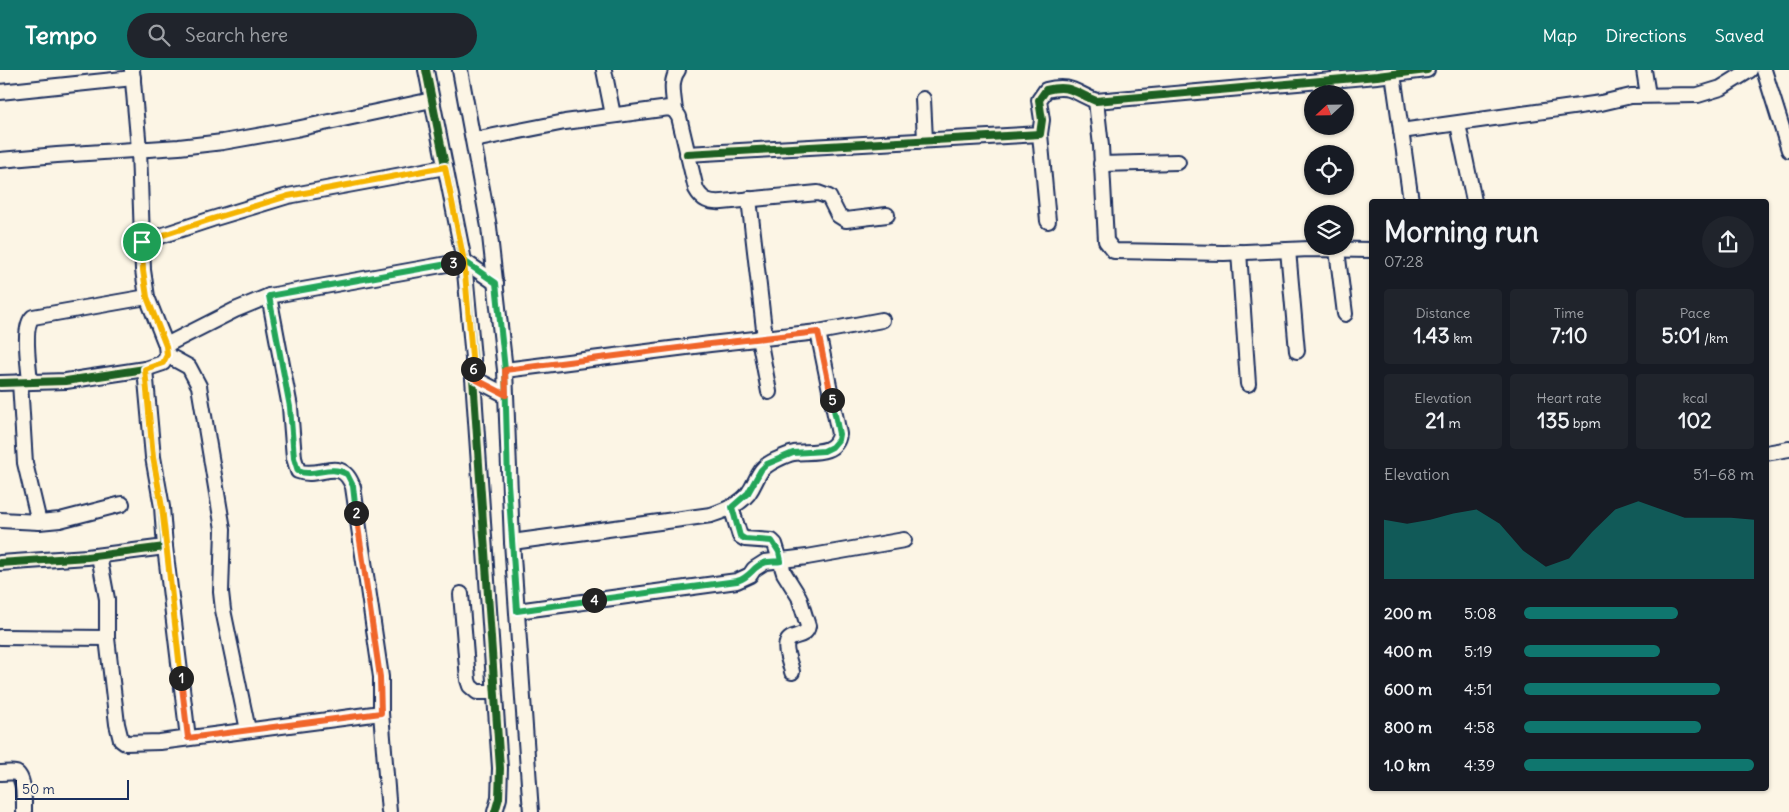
<!DOCTYPE html>
<html lang="en">
<head>
<meta charset="utf-8">
<style>
	:root { --surface:#171b24; --page:#20242c; --text:#f1f3f6; --muted:#9ea1a6; --accent:#0f766e }
	body { margin:0; font-family:Delius,sans-serif; background:var(--page); color:var(--text); height:100vh; display:flex; flex-direction:column; font-size:19px; white-space:nowrap }
	* { box-sizing:border-box; margin:0 }
	p { font-size:16px; color:var(--muted) }
	.icon { flex:none; width:28px; height:28px; fill:none; stroke:currentColor; stroke-width:2; stroke-linecap:round; stroke-linejoin:round }
	.map { position:relative; flex:1; overflow:hidden }
	.side { position:absolute; left:1369px; top:129px; width:400px; height:592px; display:flex; flex-direction:column; background:var(--surface); border-radius:5px; box-shadow:0 1px 4px #0004 }
	.side>* { flex:none }
	.needle { width:32px; rotate:248deg }
	.controls { position:absolute; left:1304px; top:15px; display:grid; gap:10px }
	.controls a { display:grid; place-items:center; width:50px; height:50px; border-radius:50%; background:var(--surface); box-shadow:0 1px 4px #0004; font-size:25px }
	.scale { position:absolute; left:15px; bottom:12px; width:114px; box-sizing:border-box; padding-left:5px; border:2px solid #1b2f5e; border-top:0; font-size:14px; line-height:18px; white-space:nowrap; color:#1b2f5e; -webkit-text-stroke:4px #fcf5e5; paint-order:stroke }
	.pin { position:absolute; display:grid; place-items:center; width:42px; height:42px; color:#fff; margin:-21px; border:2px solid #fff; border-radius:50%; box-shadow:0 1px 5px #0007 }
	.km { position:absolute; width:25px; height:25px; margin:-12px; border-radius:50%; background:#222; color:#fff; font-size:14px; line-height:25px; text-align:center }
	.round { display:grid; place-items:center; flex:none; width:52px; height:52px; border-radius:26px; background:var(--page) }
	.headline { display:flex; align-items:center; justify-content:space-between; height:85px; padding:0 15px }
	h1 { font-size:28px; font-weight:800; line-height:38px }
	.stats { display:grid; grid-template-columns:repeat(3,1fr); gap:8px; height:85px; padding:5px 15px }
	.stats div { display:grid; align-content:center; border-radius:5px; background:var(--page); text-align:center }
	.stats b { font-size:21px; font-weight:800 }
	.stats small { font-size:14px; font-weight:400 }
	.stats p { font-size:14px }
	.chart { height:140px; padding:10px 15px }
	.chart p { display:flex; justify-content:space-between }
	.chart svg { width:100%; height:90px; margin-top:5px; fill:var(--accent); opacity:.7 }
	ul { padding:0 15px; list-style:none; font-size:16px }
	li { display:grid; grid-template-columns:80px 60px 1fr; align-items:center; height:38px }
	li i { height:12px; border-radius:6px; background:var(--accent) }
	header { display:flex; align-items:center; gap:30px; box-sizing:border-box; height:70px; padding:0 25px; background:var(--accent); color:#fff }
	header strong { font-size:24px }
	nav { display:flex; gap:28px; margin-inline-start:auto; font-size:18px }
	.search { width:350px; height:45px; background:var(--page); display:flex; align-items:center; gap:12px; box-sizing:border-box; padding:0 18px; border-radius:28px; color:var(--muted); font-size:19px }
	.map>svg:first-child { display:block }
	.lines { fill:none; stroke-linecap:round; stroke-linejoin:round }
	.minor-casing { stroke:#1b2f5e; stroke-width:18 }
	.minor { stroke:#fcf5e5; stroke-width:14 }
	.cycleway-casing { stroke:#fcf5e5; stroke-width:11 }
	.cycleway { stroke:#1b5e20; stroke-width:8 }
	.split-1-casing { stroke:#fff; stroke-width:10 }
	.split-2-casing { stroke:#fff; stroke-width:10 }
	.split-3-casing { stroke:#fff; stroke-width:10 }
	.split-4-casing { stroke:#fff; stroke-width:10 }
	.split-5-casing { stroke:#fff; stroke-width:10 }
	.split-6-casing { stroke:#fff; stroke-width:10 }
	.split-7-casing { stroke:#fff; stroke-width:10 }
	.split-1 { stroke:#f5b400; stroke-width:6 }
	.split-2 { stroke:#f0652b; stroke-width:6 }
	.split-3 { stroke:#22a559; stroke-width:6 }
	.split-4 { stroke:#22a559; stroke-width:6 }
	.split-5 { stroke:#22a559; stroke-width:6 }
	.split-6 { stroke:#f0652b; stroke-width:6 }
	.split-7 { stroke:#f5b400; stroke-width:6 }
</style>
</head>
<body>
<header>
<strong>Tempo</strong>
<div class="search"><svg class="icon" aria-label="search" viewBox="0 0 24 24"><circle cx="10" cy="10" r="6"/><path d="M15 15l6 6"/></svg>Search here</div>
<nav><a>Map</a><a>Directions</a><a>Saved</a></nav>
</header>
<div class="map">
<svg width="1789" height="742" viewBox="0 0 1789 742">
	<rect width="100%" height="100%" fill="#fcf5e5"/>
	<filter id="ink" filterUnits="userSpaceOnUse"><feTurbulence type="fractalNoise" baseFrequency=".02" numOctaves="2"/><feDisplacementMap in="SourceGraphic" scale="10" xChannelSelector="R" yChannelSelector="G"/><feConvolveMatrix kernelMatrix="1 2 1 2 8 2 1 2 1" color-interpolation-filters="sRGB"/></filter>
	<g filter="url(#ink)">
		<g class="lines">
			<g class="minor-casing">
				<g id="minor">
					<polyline points="132,0 139,79 143,200 147,227 166,275 167,285 163,293 145,299"/>
					<polyline points="426,0 464,191 473,288 473,308 500,698 499,728 495,742"/>
					<polyline points="460,0 489,157 505,300 512,472 531,742"/>
					<polyline points="604,0 613,45"/>
					<polyline points="1644,0 1648,25"/>
					<polyline points="1764,0 1789,80"/>
					<polyline points="1393,4 1411,131"/>
					<polyline points="0,22 133,8"/>
					<polyline points="923,29 925,70"/>
					<polyline points="1096,31 1101,76 1106,171 1114,181 1224,183 1309,179 1371,180"/>
					<path d="M675,41C674,27 669,12 678,0"/>
					<polyline points="1458,54 1474,131"/>
					<polyline points="1401,61 1601,33 1631,26 1698,25 1721,18 1750,0"/>
					<polyline points="1040,64 1048,151"/>
					<path d="M474,70L565,52L669,38L675,41L679,47L696,119C702,130 709,133 722,132L818,123L829,127L838,145L846,150L887,145"/>
					<path d="M687,84L1040,64L1042,50L1039,30L1046,20C1070,14 1074,22 1096,31L1377,6L1427,0"/>
					<polyline points="0,90 57,85 179,77 223,72 296,59 432,30"/>
					<polyline points="1101,94 1178,92"/>
					<polyline points="749,129 765,268"/>
					<polyline points="142,172 212,149 288,126 445,97"/>
					<polyline points="1288,180 1297,281"/>
					<polyline points="1337,180 1345,244"/>
					<polyline points="1239,182 1248,314"/>
					<path d="M269,226L290,337L294,388L298,401C320,410 341,384 353,417L381,607V643L389,742"/>
					<polyline points="759,268 769,322"/>
					<polyline points="166,275 235,240 269,226 464,191 496,213"/>
					<polyline points="167,285 189,297 199,316 223,459 221,522 223,540 248,660"/>
					<polyline points="505,300 710,274 818,262 882,250"/>
					<polyline points="473,308 506,325"/>
					<polyline points="20,312 25,393 39,452"/>
					<path d="M30,312C29,297 22,256 33,247L147,227"/>
					<polyline points="0,313 66,311 145,299 153,387 162,437 165,477 87,487 0,493"/>
					<polyline points="1766,383 1789,379"/>
					<path d="M731,437L740,466L745,469L772,471L775,474L784,503L799,527L808,556C806,569 790,563 787,573C784,580 791,595 792,602"/>
					<polyline points="0,450 39,452 60,450 122,434"/>
					<path d="M512,472L711,445C724,441 739,435 748,424C759,409 756,399 776,390C782,387 789,384 794,383C810,381 836,386 839,364L818,262"/>
					<polyline points="165,477 188,668"/>
					<polyline points="99,486 107,529 107,568 117,654 121,670 125,673 160,672 381,643"/>
					<polyline points="461,524 468,610 470,616 477,622 494,622"/>
					<polyline points="517,541 737,511 750,505 754,499 765,492 807,487 904,470"/>
					<polyline points="0,567 107,568"/>
					<path d="M0,703C5,703 11,702 16,703C25,707 24,734 24,742"/>
				</g>
			</g>
			<use href="#minor" class="minor"/>
			<g class="cycleway-casing">
				<g id="cycleway">
					<polyline points="426,0 464,191 473,288 473,308 500,698 499,728 495,742"/>
					<path d="M687,84L1040,64L1042,50L1039,30L1046,20C1070,14 1074,22 1096,31L1377,6L1427,0"/>
					<polyline points="0,313 66,311 145,299 153,387 162,437 165,477 87,487 0,493"/>
				</g>
			</g>
			<use href="#cycleway" class="cycleway"/>
		</g>
	</g>
	<g class="lines" filter="url(#ink)">
		<g class="split-1-casing">
			<polyline id="split-1" points="142,172 143,200 147,227 166,276 167,285 163,293 145,299 153,387 162,437 181,608"/>
		</g>
		<g class="split-2-casing">
			<polyline id="split-2" points="181,608 188,668 381,643 380,607 356,443"/>
		</g>
		<g class="split-3-casing">
			<path id="split-3" d="M356,443L353,416L347,404C328,394 316,408 298,401L294,388L290,337L269,226L453,193"/>
		</g>
		<g class="split-4-casing">
			<polyline id="split-4" points="453,193 464,191 496,213 505,300 508,413 517,541 594,530"/>
		</g>
		<g class="split-5-casing">
			<path id="split-5" d="M594,530L737,511C751,507 753,496 764,493C769,491 776,492 781,491L779,482L772,471L745,469L740,466L732,437L748,423L761,400L767,394L793,383L824,381L832,377L838,370L839,364L832,330"/>
		</g>
		<g class="split-6-casing">
			<polyline id="split-6" points="473,299 473,308 506,325 505,300 710,274 818,262 832,330"/>
		</g>
		<g class="split-7-casing">
			<polyline id="split-7" points="142,172 212,149 288,126 445,97 464,191 473,299"/>
		</g>
		<use href="#split-1" class="split-1"/>
		<use href="#split-2" class="split-2"/>
		<use href="#split-3" class="split-3"/>
		<use href="#split-4" class="split-4"/>
		<use href="#split-5" class="split-5"/>
		<use href="#split-6" class="split-6"/>
		<use href="#split-7" class="split-7"/>
	</g>
</svg>
<div class="controls">
<a><svg class="needle" viewBox="-14 -14 28 28"><path d="M0-13l5 13h-10z" fill="#e53935"/><path d="M0 13l5-13h-10z" fill="#9ea1a6"/></svg></a>
<a><svg class="icon" aria-label="locate" viewBox="0 0 24 24"><circle cx="12" cy="12" r="6"/><path d="M12 2v4M12 18v4M2 12h4M18 12h4"/></svg></a>
<a><svg class="icon" aria-label="layers" viewBox="0 0 24 24"><path d="M12 4l9 5-9 5-9-5zM3 14l9 5 9-5"/></svg></a>
</div>
<div class="scale">50 m</div>
<div class="pin" style="left:142px;top:172px;background:#1e9e55"><svg class="icon" aria-label="arrive" viewBox="0 0 24 24"><path d="M6 21V4h12l-3 4 3 4H6"/></svg></div>
<b class="km" style="left:181px;top:608px">1</b>
<b class="km" style="left:356px;top:443px">2</b>
<b class="km" style="left:453px;top:193px">3</b>
<b class="km" style="left:594px;top:530px">4</b>
<b class="km" style="left:832px;top:330px">5</b>
<b class="km" style="left:473px;top:299px">6</b>
<section class="side">
<div class="headline"><div><h1>Morning run</h1><p>07:28</p></div><a class="round"><svg class="icon" aria-label="share" viewBox="0 0 24 24"><path d="M12 15V3M7 8l5-5 5 5M5 13v7h14v-7"/></svg></a></div>
<div class="stats">
<div><p>Distance</p><b>1.43<small> km</small></b></div>
<div><p>Time</p><b>7:10</b></div>
<div><p>Pace</p><b>5:01<small> /km</small></b></div>
</div>
<div class="stats">
<div><p>Elevation</p><b>21<small> m</small></b></div>
<div><p>Heart rate</p><b>135<small> bpm</small></b></div>
<div><p>kcal</p><b>102</b></div>
</div>
<div class="chart"><p><span>Elevation</span>51–68 m</p>
<svg viewBox="0 0 160 44" preserveAspectRatio="none"><path d="M0 44V15L10 17L20 15L30 12L40 10L50 17L60 30L70 38L80 34L90 21L100 10L110 6L120 10L130 14L140 14L150 14L160 15V44z"/></svg>
</div>
<ul>
<li><b>200 m</b>5:08<i style="width:67%"></i></li>
<li><b>400 m</b>5:19<i style="width:59%"></i></li>
<li><b>600 m</b>4:51<i style="width:85%"></i></li>
<li><b>800 m</b>4:58<i style="width:77%"></i></li>
<li><b>1.0 km</b>4:39<i style="width:100%"></i></li>
</ul>
</section>
</div>
</body>
</html>
